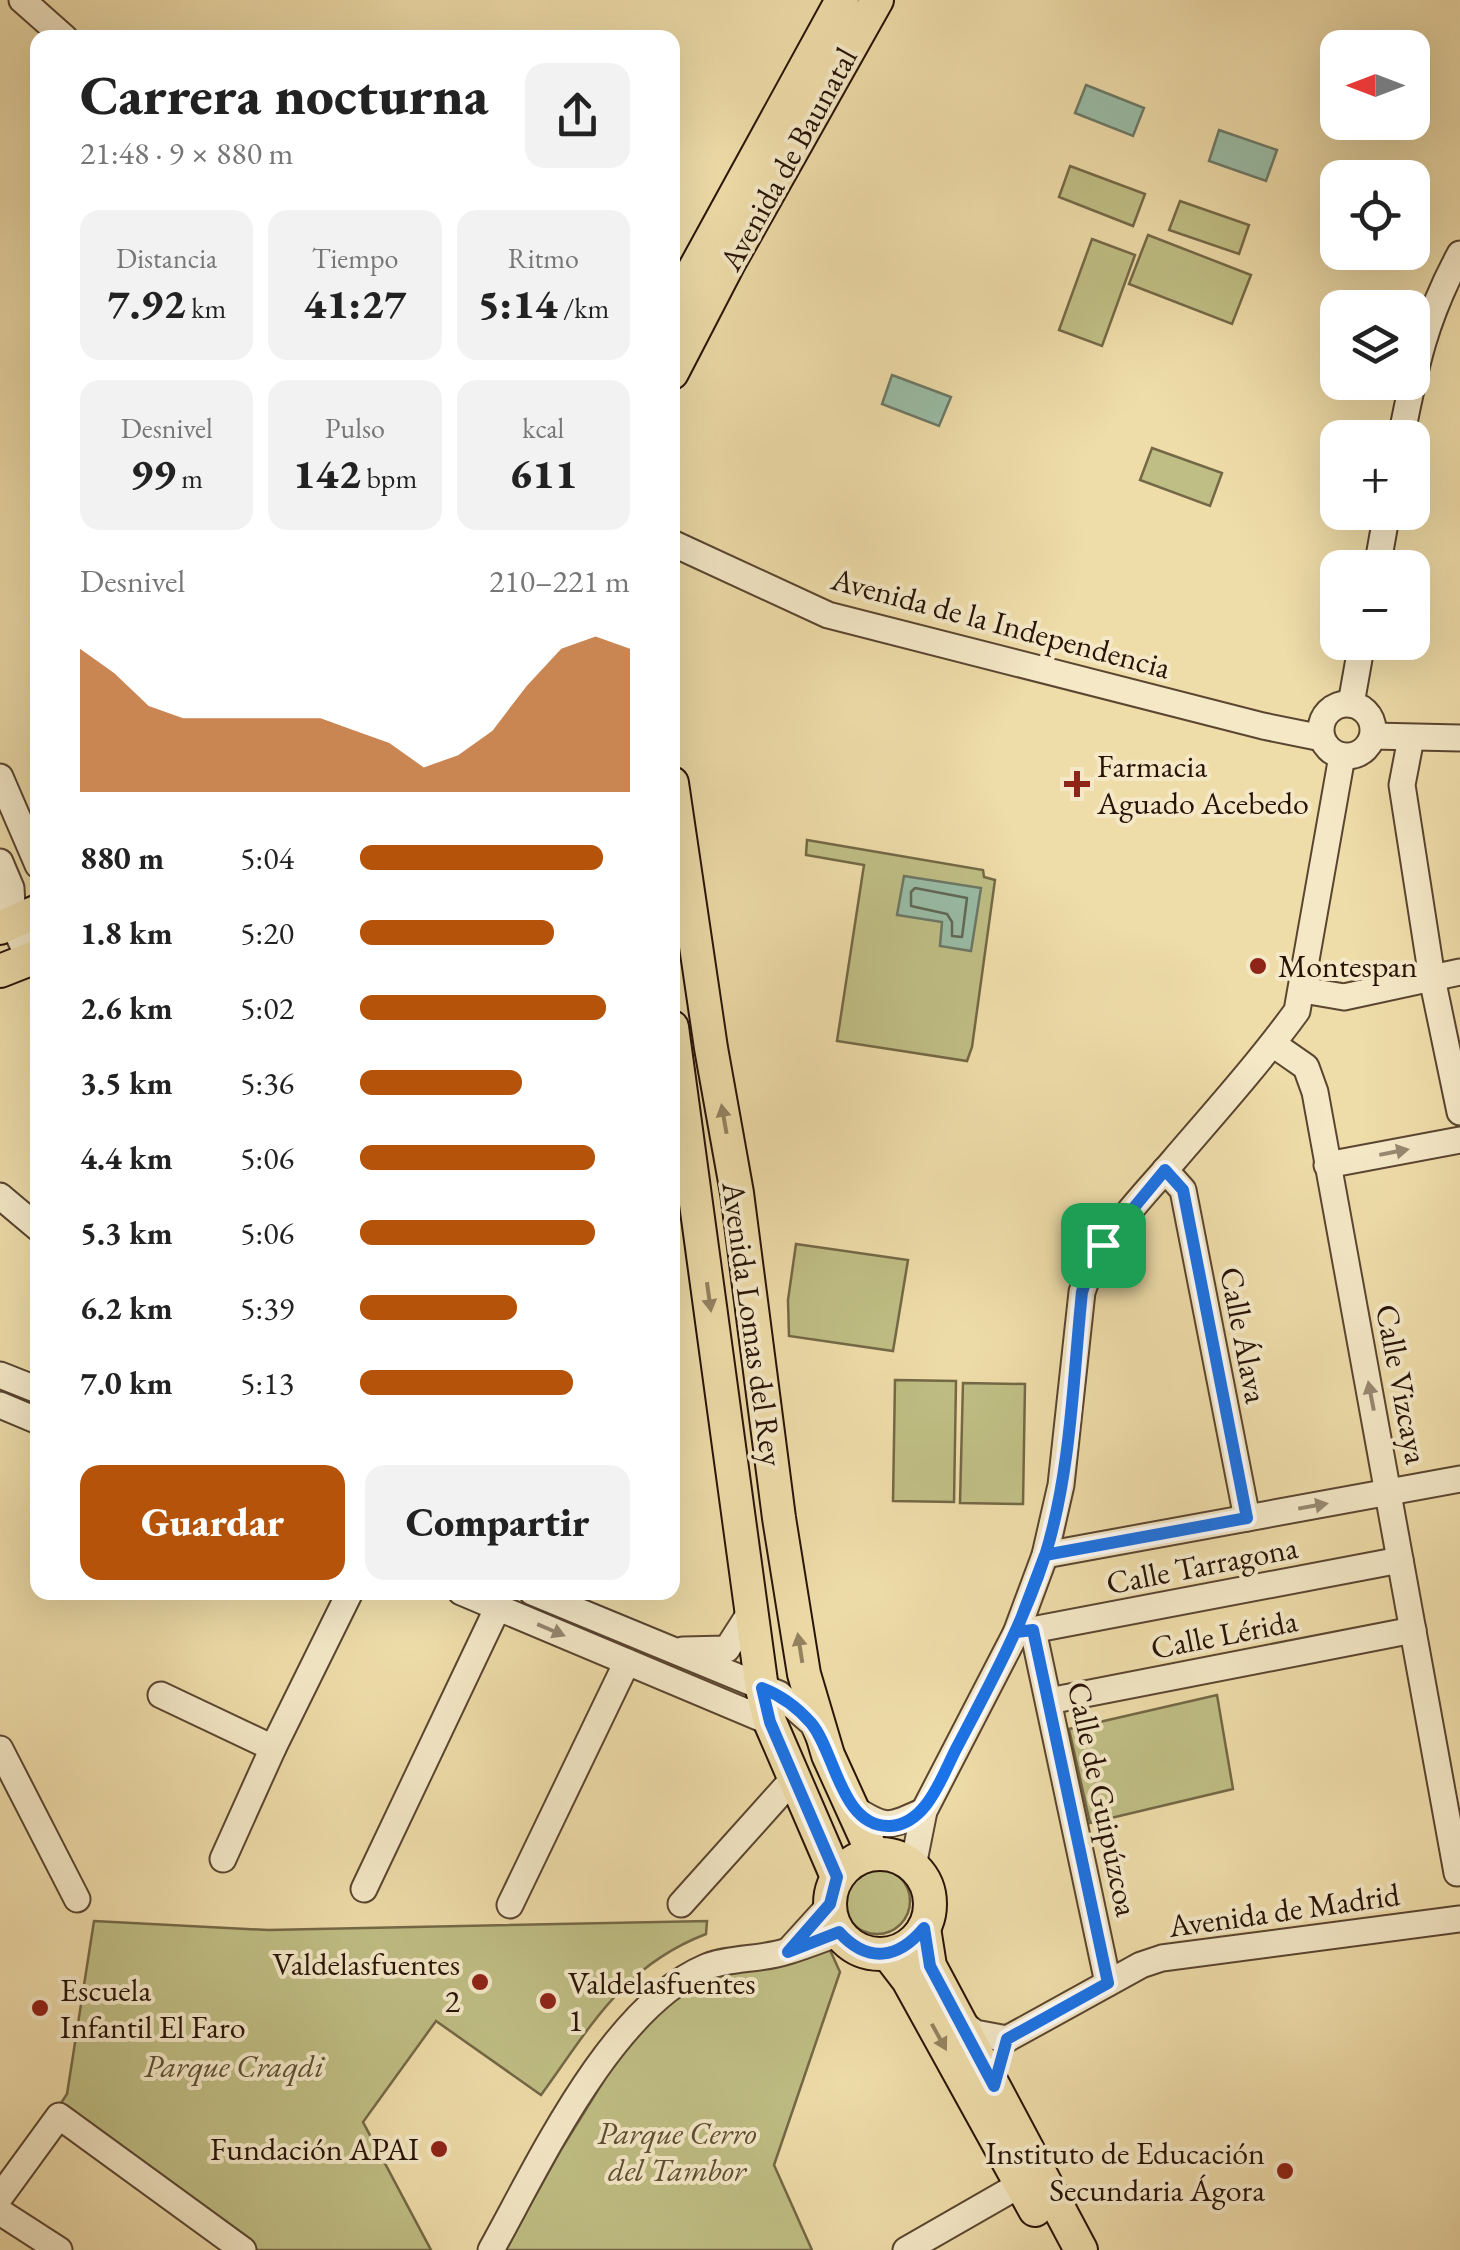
<!DOCTYPE html>
<html lang="es">
<head>
<meta charset="utf-8">
<style>
	:root { --surface:#fff; --page:#f2f2f2; --text:#222; --muted:#767676; --accent:#b45309 }
	body { margin:0; font-family:"EB Garamond",serif; background:var(--page); color:var(--text); height:100vh; display:flex; flex-direction:column; font-size:38px; white-space:nowrap }
	* { box-sizing:border-box; margin:0 }
	p { font-size:32px; color:var(--muted) }
	.icon { flex:none; width:55px; height:55px; fill:none; stroke:currentColor; stroke-width:2; stroke-linecap:round; stroke-linejoin:round }
	.map { position:relative; flex:1; overflow:hidden }
	.drawer { position:absolute; left:30px; top:30px; width:650px; height:1570px; display:flex; flex-direction:column; background:var(--surface); border-radius:20px; box-shadow:0 10px 40px #0002 }
	.drawer>* { flex:none }
	.needle { width:65px; rotate:270deg }
	.controls { position:absolute; left:1320px; top:30px; display:grid; gap:20px }
	.controls a { display:grid; place-items:center; width:110px; height:110px; border-radius:20px; background:var(--surface); box-shadow:0 10px 40px #0002; font-size:50px }
	.pin { position:absolute; display:grid; place-items:center; width:85px; height:85px; color:#fff; margin:-42px; border-radius:20px; box-shadow:0 5px 15px #0006 }
	.round { display:grid; place-items:center; flex:none; width:105px; height:105px; border-radius:20px; background:var(--page) }
	.headline { display:flex; align-items:center; justify-content:space-between; height:170px; padding:0 50px }
	h1 { font-size:55px; font-weight:800; line-height:75px }
	.figures { display:grid; grid-template-columns:repeat(3,1fr); gap:15px; height:170px; padding:10px 50px }
	.figures div { display:grid; align-content:center; border-radius:20px; background:var(--page); text-align:center }
	.figures b { font-size:42px; font-weight:800 }
	.figures small { font-size:28px; font-weight:400 }
	.figures p { font-size:28px }
	.chart { height:280px; padding:20px 50px }
	.chart p { display:flex; justify-content:space-between }
	.chart svg { width:100%; height:180px; margin-top:10px; fill:var(--accent); opacity:.7 }
	.action { display:flex; gap:20px; margin-top:auto; padding:20px 50px }
	.action a { flex:1; height:115px; border-radius:20px; background:var(--accent); color:#fff; font-size:40px; font-weight:800; line-height:115px; text-align:center }
	.action a+a { background:var(--page); color:var(--text) }
	ul { padding:0 50px; list-style:none; font-size:32px }
	li { display:grid; grid-template-columns:160px 120px 1fr; align-items:center; height:75px }
	li i { height:25px; border-radius:12px; background:var(--accent) }
	.map>svg:first-child { display:block }
	.green { fill:#bfbe84; stroke:#746846; stroke-width:2.5 }
	.water { fill:#99bca6; stroke:#6c7866; stroke-width:2.5 }
	.lines { fill:none; stroke-linecap:round; stroke-linejoin:round }
	.shore { stroke:#606856; stroke-width:2.5 }
	.minor-casing { stroke:#5a4530; stroke-width:29 }
	.major-casing { stroke:#281307; stroke-width:36 }
	.minor { stroke:#f4e8c7; stroke-width:25 }
	.major { stroke:#eedca9; stroke-width:32 }
	.oneway { fill:#958260 }
	.oneway2 { fill:#988871 }
	.route-casing { stroke:#fff; stroke-width:20 }
	.route { stroke:#1a73e8; stroke-width:12 }
	.poi-dot { fill:#8f2418; stroke:#f4e8c7; stroke-width:4 }
	.labels { text-anchor:middle; stroke-width:8; stroke-linejoin:round; paint-order:stroke }
	.street-label { font-size:32px; fill:#281307; stroke:#f4e8c7 }
	.poi-label { font-size:32px; fill:#281307; stroke:#f4e8c7; text-anchor:start }
	.park-label { font-size:32px; font-style:italic; fill:#5d4f33; stroke:#f4e8c7 }
</style>
</head>
<body>
<div class="map">
<svg width="1460" height="2250" viewBox="0 0 1460 2250">
	<rect width="100%" height="100%" fill="#eedca9"/>
	<filter id="stains"><feTurbulence type="fractalNoise" baseFrequency=".002" numOctaves="4"/><feColorMatrix values="0 0 0 0 .2 0 0 0 0 .09 0 0 0 0 .02 0 0 0 .5 -.17"/></filter>
	<radialGradient id="worn" r=".72"><stop offset=".6" stop-color="#630" stop-opacity="0"/><stop offset="1" stop-color="#630" stop-opacity=".3"/></radialGradient>
	<g class="green">
		<polygon points="1070,166 1145,194 1133,226 1059,197"/>
		<polygon points="1180,201 1249,225 1239,254 1169,230"/>
		<polygon points="1148,235 1251,275 1232,324 1129,284"/>
		<polygon points="1092,239 1135,255 1102,346 1059,330"/>
		<polygon points="1152,448 1222,473 1210,506 1140,480"/>
		<polygon points="807,840 983,870 984,877 995,880 972,1047 967,1061 837,1041 864,865 806,855"/>
		<polygon points="796,1244 908,1260 893,1351 789,1336 788,1300"/>
		<polygon points="895,1380 956,1381 954,1502 893,1501"/>
		<polygon points="963,1383 1025,1384 1023,1504 960,1503"/>
		<polygon points="1217,1695 1233,1789 1090,1823 1069,1729"/>
		<circle cx="877" cy="1901" r="33"/>
		<path d="M94,1921L268,1930L707,1921L706,1934C623,1966 591,2026 541,2095L436,2021L363,2122L431,2250H255L57,2109L67,2094Z"/>
		<polygon points="830,1950 840,1972 774,2165 812,2250 505,2250 562,2148 616,2061 666,2003 720,1975"/>
	</g>
	<g class="water">
		<polygon points="1086,85 1144,108 1133,136 1075,113"/>
		<polygon points="1219,130 1277,150 1266,181 1209,161"/>
		<polygon points="892,375 951,397 939,426 882,404"/>
		<polygon points="904,876 981,888 971,951 940,946 942,922 897,915"/>
	</g>
	<g class="lines">
		<polygon class="shore" points="915,888 967,898 962,937 952,936 952,922 947,914 911,906 911,892"/>
		<g class="minor-casing">
			<g id="minor">
				<polyline points="22,0 65,38"/>
				<path d="M1401,438C1415,367 1425,318 1460,254"/>
				<polyline points="672,543 828,615 1263,726 1322,738"/>
				<polyline points="1377,568 1387,512"/>
				<circle cx="1347" cy="730" r="26"/>
				<polyline points="1351,704 1362,642"/>
				<polyline points="1373,736 1460,738"/>
				<polyline points="1411,738 1402,785 1432,978 1460,1112"/>
				<polyline points="0,777 38,865"/>
				<polyline points="0,862 11,888 13,923 29,959"/>
				<polyline points="1303,990 1344,997 1460,972"/>
				<polyline points="1273,1044 1306,1067 1315,1092 1457,1873"/>
				<polyline points="1327,1165 1460,1140"/>
				<polyline points="1165,1170 1183,1190 1247,1518"/>
				<polyline points="0,1196 38,1228"/>
				<polyline points="0,1375 38,1390"/>
				<polyline points="0,1405 38,1421"/>
				<polyline points="1045,1555 1460,1479"/>
				<polyline points="461,1592 770,1722"/>
				<polyline points="532,1592 779,1694 813,1724 819,1737"/>
				<polyline points="1033,1630 1108,1983"/>
				<polyline points="1016,1633 1400,1560"/>
				<polyline points="683,1650 727,1649 752,1610"/>
				<polyline points="161,1695 273,1748"/>
				<polyline points="1049,1701 1413,1630"/>
				<polyline points="0,1749 77,1899"/>
				<path d="M851,1807C887,1829 886,1828 924,1811"/>
				<polyline points="223,1859 273,1748 350,1592"/>
				<path d="M913,1866L924,1811L1016,1633L1045,1555L1061,1485L1082,1292C1098,1240 1139,1201 1174,1160C1216,1111 1259,1063 1297,1011L1342,756"/>
				<polyline points="364,1889 498,1607"/>
				<polyline points="681,1904 794,1778"/>
				<polyline points="510,1905 627,1662"/>
				<polyline points="791,1948 830,1905"/>
				<polyline points="961,2022 975,2033 1007,2039 1141,1965 1162,1958 1460,1919"/>
				<polyline points="0,2197 59,2116 243,2250"/>
				<polyline points="0,2212 59,2250"/>
				<path d="M491,2250C539,2164 611,2007 706,1967C731,1957 762,1960 788,1951C805,1946 822,1939 839,1933"/>
				<polyline points="906,2250 1021,2184"/>
			</g>
		</g>
		<g class="major-casing">
			<g id="major">
				<polyline points="672,310 842,0"/>
				<polyline points="672,373 729,263 877,0"/>
				<polyline points="672,783 711,1048 737,1193 779,1518 804,1674 828,1755 873,1854"/>
				<polyline points="0,928 38,911"/>
				<polyline points="0,971 38,956"/>
				<polyline points="672,1027 762,1689 770,1722 837,1877"/>
				<circle cx="880" cy="1904" r="50"/>
				<polyline points="924,1928 930,1966 1081,2250"/>
				<polyline points="888,1954 908,1980 1035,2210"/>
			</g>
		</g>
		<use href="#minor" class="minor"/>
		<use href="#major" class="major"/>
	</g>
	<defs><path id="oneway-solid" d="M-6-.8H1V-3.2L6.5 0L1 3.2V.8H-6Z" transform="scale(2.5)"/></defs>
	<g class="oneway">
		<use href="#oneway-solid" transform="translate(724 1119) rotate(-100)"/>
		<use href="#oneway-solid" transform="translate(709 1297) rotate(82)"/>
		<use href="#oneway-solid" transform="translate(800 1648) rotate(-99)"/>
		<use href="#oneway-solid" transform="translate(939 2037) rotate(61)"/>
	</g>
	<g class="oneway2">
		<use href="#oneway-solid" transform="translate(1394 1152) rotate(-11)"/>
		<use href="#oneway-solid" transform="translate(1371 1396) rotate(-101)"/>
		<use href="#oneway-solid" transform="translate(1313 1506) rotate(-10)"/>
		<use href="#oneway-solid" transform="translate(551 1630) rotate(23)"/>
	</g>
	<g class="lines">
		<g class="route-casing">
			<path id="route" d="M1103,1245L1090,1268L1082,1292C1073,1379 1071,1472 1045,1556C1023,1624 989,1686 956,1749C942,1776 927,1824 890,1826C841,1828 835,1751 811,1723C798,1708 780,1695 762,1688L770,1722L837,1877L830,1904L788,1952L839,1932C868,1964 898,1959 924,1928L930,1966L994,2086L1007,2039L1108,1983L1033,1630L1016,1632L1045,1555L1247,1518L1183,1190L1165,1170L1103,1245"/>
		</g>
		<use href="#route" class="route"/>
	</g>
	<g class="poi-dot">
		<path d="M1072 769h10v10h10v10h-10v10h-10v-10h-10v-10h10z"/>
		<circle cx="1258" cy="966" r="10"/>
		<circle cx="480" cy="1982" r="10"/>
		<circle cx="548" cy="2001" r="10"/>
		<circle cx="40" cy="2008" r="10"/>
		<circle cx="439" cy="2149" r="10"/>
		<circle cx="1285" cy="2171" r="10"/>
	</g>
	<g class="labels">
		<g class="street-label">
			<text transform="translate(788 159) rotate(-61)" y="11">Avenida de Baunatal</text>
			<text transform="translate(1001 623) rotate(15)" y="11">Avenida de la Independencia</text>
			<text transform="translate(753 1324) rotate(82)" y="11">Avenida Lomas del Rey</text>
			<text transform="translate(1244 1335) rotate(79)" y="11">Calle Álava</text>
			<text transform="translate(1402 1384) rotate(79)" y="11">Calle Vizcaya</text>
			<text transform="translate(1202 1565) rotate(-11)" y="11">Calle Tarragona</text>
			<text transform="translate(1224 1634) rotate(-11)" y="11">Calle Lérida</text>
			<text transform="translate(1103 1799) rotate(78)" y="11">Calle de Guipúzcoa</text>
			<text transform="translate(1284 1910) rotate(-8)" y="11">Avenida de Madrid</text>
		</g>
		<g class="poi-label">
			<text x="1097" y="777">Farmacia<tspan x="1097" dy="37">Aguado Acebedo</tspan></text>
			<text x="1278" y="977">Montespan</text>
			<text x="460" y="1975" text-anchor="end">Valdelasfuentes<tspan x="460" dy="37">2</tspan></text>
			<text x="568" y="1994">Valdelasfuentes<tspan x="568" dy="37">1</tspan></text>
			<text x="60" y="2001">Escuela<tspan x="60" dy="37">Infantil El Faro</tspan></text>
			<text x="419" y="2160" text-anchor="end">Fundación APAI</text>
			<text x="1265" y="2164" text-anchor="end">Instituto de Educación<tspan x="1265" dy="37">Secundaria Ágora</tspan></text>
		</g>
		<g class="park-label">
			<text x="234" y="2077">Parque Craqdi</text>
			<text x="677" y="2144">Parque Cerro<tspan x="677" dy="37">del Tambor</tspan></text>
		</g>
	</g>
	<rect width="100%" height="100%" filter="url(#stains)"/>
	<rect width="100%" height="100%" fill="url(#worn)"/>
</svg>
<div class="controls">
<a><svg class="needle" viewBox="-14 -14 28 28"><path d="M0-13l5 13h-10z" fill="#e53935"/><path d="M0 13l5-13h-10z" fill="#767676"/></svg></a>
<a><svg class="icon" aria-label="locate" viewBox="0 0 24 24"><circle cx="12" cy="12" r="6"/><path d="M12 2v4M12 18v4M2 12h4M18 12h4"/></svg></a>
<a><svg class="icon" aria-label="layers" viewBox="0 0 24 24"><path d="M12 4l9 5-9 5-9-5zM3 14l9 5 9-5"/></svg></a>
<a>+</a>
<a>−</a>
</div>
<div class="pin" style="left:1103px;top:1245px;background:#1e9e55"><svg class="icon" aria-label="arrive" viewBox="0 0 24 24"><path d="M6 21V4h12l-3 4 3 4H6"/></svg></div>
<section class="drawer">
<div class="headline"><div><h1>Carrera nocturna</h1><p>21:48 · 9 × 880 m</p></div><a class="round"><svg class="icon" aria-label="share" viewBox="0 0 24 24"><path d="M12 15V3M7 8l5-5 5 5M5 13v7h14v-7"/></svg></a></div>
<div class="figures">
<div><p>Distancia</p><b>7.92<small> km</small></b></div>
<div><p>Tiempo</p><b>41:27</b></div>
<div><p>Ritmo</p><b>5:14<small> /km</small></b></div>
</div>
<div class="figures">
<div><p>Desnivel</p><b>99<small> m</small></b></div>
<div><p>Pulso</p><b>142<small> bpm</small></b></div>
<div><p>kcal</p><b>611</b></div>
</div>
<div class="chart"><p><span>Desnivel</span>210–221 m</p>
<svg viewBox="0 0 160 44" preserveAspectRatio="none"><path d="M0 44V9L10 15L20 23L30 26L40 26L50 26L60 26L70 26L80 29L90 32L100 38L110 35L120 29L130 18L140 9L150 6L160 9V44z"/></svg>
</div>
<ul>
<li><b>880 m</b>5:04<i style="width:90%"></i></li>
<li><b>1.8 km</b>5:20<i style="width:72%"></i></li>
<li><b>2.6 km</b>5:02<i style="width:91%"></i></li>
<li><b>3.5 km</b>5:36<i style="width:60%"></i></li>
<li><b>4.4 km</b>5:06<i style="width:87%"></i></li>
<li><b>5.3 km</b>5:06<i style="width:87%"></i></li>
<li><b>6.2 km</b>5:39<i style="width:58%"></i></li>
<li><b>7.0 km</b>5:13<i style="width:79%"></i></li>
</ul>
<div class="action"><a>Guardar</a><a>Compartir</a></div>
</section>
</div>
</body>
</html>
